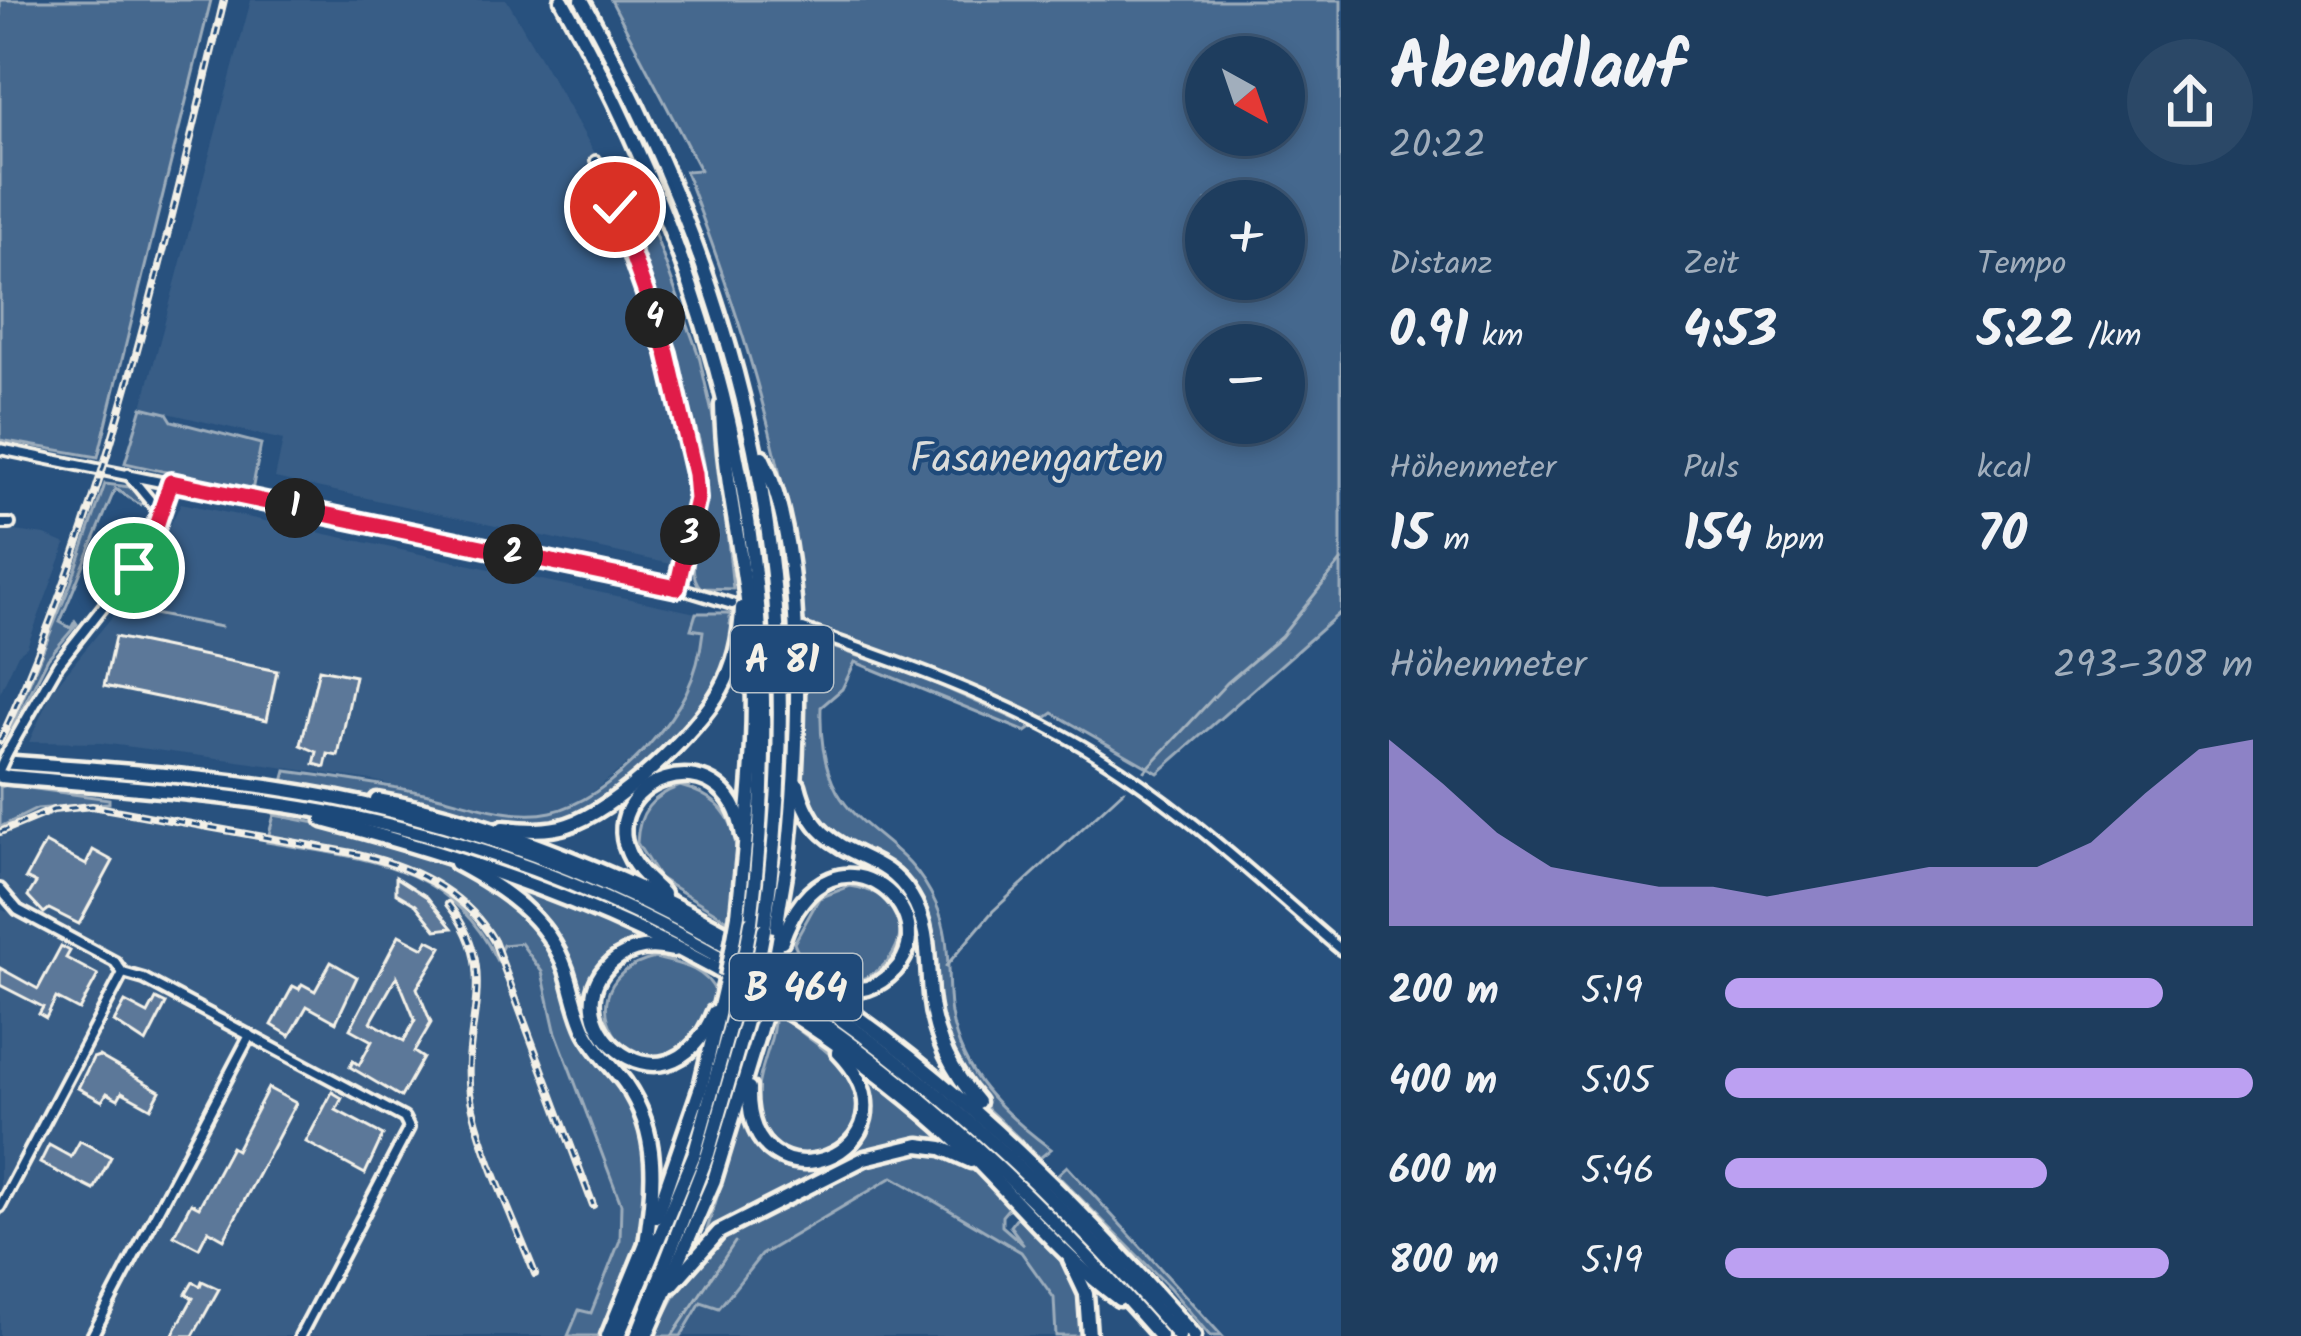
<!DOCTYPE html>
<html lang="de">
<head>
<meta charset="utf-8">
<style>
	:root { --surface:#1e3d5e; --page:#2b4867; --text:#f1f3f6; --muted:#a1aebc; --line:#3c5673; --accent:#bca0f2 }
	body { margin:0; font-family:Kalam,sans-serif; background:var(--page); color:var(--text); height:100vh; display:flex; flex-direction:column; font-size:45px; white-space:nowrap }
	* { box-sizing:border-box; margin:0 }
	p { font-size:39px; color:var(--muted) }
	.icon { flex:none; width:66px; height:66px; fill:none; stroke:currentColor; stroke-width:2; stroke-linecap:round; stroke-linejoin:round }
	.map { position:relative; flex:1; overflow:hidden }
	.side { display:flex; flex-direction:column; background:var(--surface); width:960px }
	.side>* { flex:none }
	.needle { width:78px; rotate:140deg }
	.tools { position:absolute; left:1185px; top:36px; display:grid; gap:24px }
	.tools a { display:grid; place-items:center; width:120px; height:120px; border-radius:50%; background:var(--surface); box-shadow:0 6px 18px #0003,0 0 0 3px var(--line); font-size:60px }
	.pin { position:absolute; display:grid; place-items:center; width:102px; height:102px; color:#fff; margin:-51px; border:6px solid #fff; border-radius:50%; box-shadow:0 3px 12px #0007 }
	.km { position:absolute; width:60px; height:60px; margin:-30px; border-radius:50%; background:#222; color:#fff; font-size:33px; line-height:60px; text-align:center }
	.round { display:grid; place-items:center; flex:none; width:126px; height:126px; border-radius:63px; background:var(--page) }
	.headline { display:flex; align-items:center; justify-content:space-between; height:204px; padding:0 48px }
	h1 { font-size:66px; font-weight:800; line-height:90px }
	.figures { display:grid; grid-template-columns:repeat(3,1fr); gap:18px; height:204px; padding:12px 48px }
	.figures div { display:grid; align-content:center }
	.figures b { font-size:51px; font-weight:800 }
	.figures small { font-size:33px; font-weight:400 }
	.figures p { font-size:33px }
	.chart { height:336px; padding:24px 48px }
	.chart p { display:flex; justify-content:space-between }
	.chart svg { width:100%; height:216px; margin-top:12px; fill:var(--accent); opacity:.7 }
	ul { padding:0 48px; list-style:none; font-size:39px }
	li { display:grid; grid-template-columns:192px 144px 1fr; align-items:center; height:90px }
	li i { height:30px; border-radius:15px; background:var(--accent) }
	main { display:flex; flex:1; min-height:0 }
	.map>svg:first-child { display:block }
	.built { fill:#375d86 }
	.green { fill:#45688e; stroke:#9cacbb; stroke-width:3; fill-rule:evenodd }
	.lines { fill:none; stroke-linecap:round; stroke-linejoin:round }
	.stream { stroke:#a4b2be; stroke-width:3 }
	.building { fill:#5b7899; stroke:#f4f1e8; stroke-width:3; fill-rule:evenodd }
	.minor-tunnel { stroke:#47698e; stroke-width:8; stroke-dasharray:8 4; stroke-linecap:butt }
	.minor-casing { stroke:#f4f1e8; stroke-width:16 }
	.highway-casing { stroke:#f4f1e8; stroke-width:21 }
	.minor { stroke:#1f4a7a; stroke-width:8 }
	.highway { stroke:#1f4a7a; stroke-width:12 }
	.rail-casing { stroke:#f4f1e8; stroke-width:8 }
	.rail { stroke:#1f4a7a; stroke-width:3; stroke-dasharray:9; stroke-linecap:butt }
	.minor-bridge-casing { stroke:#f4f1e8; stroke-width:16; stroke-linecap:butt }
	.highway-bridge-casing { stroke:#f4f1e8; stroke-width:21; stroke-linecap:butt }
	.minor-bridge { stroke:#1f4a7a; stroke-width:8 }
	.highway-bridge { stroke:#1f4a7a; stroke-width:12 }
	.route-casing { stroke:#fff; stroke-width:24 }
	.route { stroke:#e11d48; stroke-width:15 }
	.labels { text-anchor:middle; stroke-width:9; stroke-linejoin:round; paint-order:stroke }
	.shield { fill:#1f4a7a; stroke:#b4bfc7; stroke-width:3 }
	.shield-label { font-size:39px; font-weight:bold; fill:#f4f1e8 }
	.park-label { font-size:42px; fill:#dadcda; stroke:#1f4a7a }
</style>
</head>
<body>
<main>
<div class="map">
<svg width="1341" height="1336" viewBox="0 0 1341 1336">
	<rect width="100%" height="100%" fill="#28517e"/>
	<filter id="ink" filterUnits="userSpaceOnUse"><feTurbulence type="fractalNoise" baseFrequency=".00833" numOctaves="2"/><feDisplacementMap in="SourceGraphic" scale="24" xChannelSelector="R" yChannelSelector="G"/><feConvolveMatrix kernelMatrix="1 2 1 2 8 2 1 2 1" color-interpolation-filters="sRGB"/></filter>
	<g filter="url(#ink)">
		<g class="built">
			<polygon points="251,0 507,0 600,162 696,430 706,481 703,524 689,568 275,478 283,440 142,407"/>
			<polygon points="181,503 696,613 692,629 703,631 696,674 680,711 641,753 581,801 549,813 508,813 371,780 217,758 101,743 29,742 53,689 146,575"/>
			<polygon points="0,529 45,535 66,544 27,647 18,654 0,693"/>
			<polygon points="76,804 114,805 382,857 440,883 503,945 521,943 542,973 555,1030 621,1204 620,1240 591,1314 579,1310 568,1336 0,1336 0,909 7,912 14,899 0,880 0,829 37,811"/>
			<polygon points="893,1177 1021,1252 1054,1298 1056,1336 681,1336 702,1302 719,1308 761,1255"/>
		</g>
		<g class="green">
			<polygon points="0,0 211,0 98,457 0,440"/>
			<path d="M611,0H1341V612L1158,773L1053,713L1043,720L804,623C789,468 741,317 685,171L700,170ZM1206,57H1284V135H1206ZM1206,201H1284V279H1206ZM1206,345H1284V423H1206Z"/>
			<path d="M600,162L632,171L699,356L717,435L733,589L701,588C680,568 708,513 706,482C704,445 689,408 678,373C654,302 627,232 600,162Z"/>
			<polygon points="142,407 167,413 172,421 261,444 252,491 125,463"/>
			<polygon points="105,484 130,487 145,501 140,505 115,489 60,622 71,628 75,621 77,624 48,658 1,751 71,583"/>
			<path d="M696,613H730V624L738,626L730,665L702,713L617,794L570,821L513,827L283,782L286,771C332,777 378,784 424,793C464,801 510,821 551,812C588,804 624,772 649,745C681,709 698,679 703,631L691,629Z"/>
			<path d="M806,638L920,677L1033,727L1026,732L855,662L842,689L821,707C817,838 898,818 936,904C950,934 947,963 949,994C952,1066 997,1109 1051,1149L1040,1158L976,1098L944,1042L933,945L913,888L819,824L802,780Z"/>
			<polygon points="7,785 109,799 109,803 37,809 0,827 0,787"/>
			<path d="M680,786C753,805 737,861 728,920L659,878L637,843C638,812 652,796 680,786Z"/>
			<path d="M274,815C360,830 490,863 544,938C563,963 563,996 579,1022C596,1051 621,1077 634,1107C668,1187 633,1261 603,1336H568L579,1310L591,1313L620,1240L621,1204L555,1030L542,972L521,943L503,945L496,959C448,861 363,859 267,842Z"/>
			<path d="M850,886C953,902 875,1016 817,971C805,962 799,958 794,943L819,898Z"/>
			<path d="M518,887L642,937L641,940C609,948 595,966 584,997L566,951Z"/>
			<path d="M655,958C680,964 706,968 716,993C660,1145 539,985 655,958Z"/>
			<path d="M774,1016C789,1020 800,1032 813,1041C923,1118 795,1205 762,1124C746,1084 775,1050 774,1016Z"/>
			<path d="M863,1074L890,1092L954,1147L919,1141L882,1147L706,1233L746,1103C751,1202 897,1183 863,1074Z"/>
			<path d="M917,1149C959,1154 983,1175 1012,1204L1002,1216V1226L1024,1245L1010,1226L1020,1213C1055,1251 1085,1282 1082,1336H1056L1054,1298L1021,1252L893,1177L761,1255L719,1308L701,1302L681,1336H654C668,1309 682,1279 702,1256C740,1211 860,1164 917,1149Z"/>
			<polygon points="1067,1166 1222,1336 1210,1336 1169,1287 1057,1175"/>
		</g>
		<g class="lines">
			<g class="stream">
				<polyline points="153,614 221,627"/>
				<polyline points="1145,771 1227,683 1281,637 1341,561"/>
				<polyline points="946,966 993,911 1124,790"/>
				<polyline points="672,1336 735,1242"/>
			</g>
		</g>
		<g class="building">
			<polygon points="115,637 277,671 267,720 104,686"/>
			<polygon points="319,669 355,676 338,756 328,754 325,767 314,764 317,752 301,745"/>
			<polygon points="45,843 86,865 93,850 113,861 79,924 49,909 44,913 28,896 36,883 26,878"/>
			<polygon points="396,877 427,897 452,928 436,930 416,905 396,893"/>
			<path d="M399,935L424,948L428,940L442,947L417,988L431,1023L414,1052L423,1058L401,1097L350,1067L353,1061L359,1065L372,1041L350,1029ZM397,976L415,1020L404,1041L371,1022Z"/>
			<polygon points="61,946 70,951 66,958 98,975 79,1010 56,998 46,1018 39,1014 43,1007 0,985 0,968 38,989"/>
			<polygon points="331,962 357,977 336,1022 307,1006 290,1036 272,1025 293,986 299,989 302,984 315,991"/>
			<polygon points="156,999 166,1004 146,1043 114,1022 125,1002 148,1014"/>
			<polygon points="99,1056 160,1091 151,1108 122,1092 118,1099 107,1093 102,1101 78,1088 93,1058"/>
			<polygon points="268,1088 296,1103 224,1239 208,1230 199,1248 174,1235 191,1203 199,1207 231,1147 236,1150"/>
			<polygon points="332,1092 342,1098 336,1110 383,1135 365,1174 306,1142"/>
			<polygon points="80,1141 111,1157 94,1190 40,1163 49,1145 71,1157"/>
			<polygon points="202,1281 219,1289 193,1336 172,1336 193,1298 186,1294 193,1282 200,1286"/>
		</g>
		<g class="lines">
			<polyline class="minor-tunnel" points="756,613 799,627"/>
			<g class="minor-casing">
				<g id="minor">
					<polyline points="596,161 648,293 695,474 697,499 677,588"/>
					<polyline points="0,449 686,590 732,604"/>
					<polyline points="128,474 160,513"/>
					<polyline points="0,524 10,524"/>
					<path d="M803,629C898,662 994,695 1082,746C1177,802 1257,878 1341,950"/>
					<polyline points="7,753 58,664 143,556 171,482"/>
					<polyline points="0,889 18,910 115,962 123,973"/>
					<polyline points="123,973 144,979 404,1118 409,1128 300,1336"/>
					<polyline points="0,1207 123,973"/>
					<polyline points="92,1336 250,1035"/>
				</g>
			</g>
			<g class="highway-casing">
				<g id="highway">
					<path d="M562,0C728,298 793,582 751,922"/>
					<path d="M582,0C749,302 813,586 764,930"/>
					<path d="M722,405C723,473 740,541 748,608C762,711 748,813 738,915"/>
					<path d="M762,457C808,549 799,744 789,847C785,883 774,921 776,957"/>
					<path d="M0,762C121,771 243,778 362,804C709,882 950,1074 1179,1336"/>
					<path d="M0,776C132,788 267,795 396,827C716,905 947,1094 1160,1336"/>
					<path d="M798,785C818,866 879,842 911,896C930,926 927,961 930,995C934,1036 951,1071 978,1102"/>
					<path d="M377,800C444,811 506,833 569,858C827,959 1014,1130 1194,1336"/>
					<path d="M323,820C554,881 744,959 929,1116C996,1173 1049,1247 1119,1299"/>
					<path d="M503,828C525,830 547,832 568,825C615,810 697,732 721,689C735,664 741,636 742,608"/>
					<path d="M456,863C503,888 547,917 566,970C573,990 576,1012 586,1032C596,1051 612,1066 625,1083C661,1135 654,1186 646,1244"/>
					<path d="M663,894C652,883 640,874 632,860C588,783 728,729 743,836"/>
					<path d="M782,941C832,799 966,925 882,981C863,994 840,991 820,983"/>
					<path d="M673,950C654,945 636,946 619,957C538,1012 665,1133 714,1012"/>
					<path d="M749,1088C745,1223 934,1150 838,1052"/>
					<polyline points="656,1217 701,1087 727,977"/>
					<polyline points="1070,1260 1086,1294 1089,1336"/>
					<polyline points="672,1285 719,1232 865,1158 919,1145 942,1148 971,1161"/>
					<polyline points="608,1336 649,1236"/>
					<polyline points="618,1336 695,1152 736,1004"/>
					<polyline points="637,1336 708,1154 749,1011"/>
					<polyline points="646,1336 714,1180 763,1019"/>
				</g>
			</g>
			<use href="#minor" class="minor"/>
			<use href="#highway" class="highway"/>
			<g class="rail-casing">
				<g id="rail">
					<path d="M0,741C109,504 163,252 224,0"/>
					<path d="M0,832L53,810L92,806L358,854C413,867 465,891 494,941L593,1205"/>
					<path d="M448,904C507,977 454,1034 473,1109C487,1165 514,1220 535,1274"/>
				</g>
			</g>
			<use href="#rail" class="rail"/>
			<g class="minor-bridge-casing">
				<polyline id="minor-bridge" points="0,768 7,753"/>
			</g>
			<g class="highway-bridge-casing">
				<g id="highway-bridge">
					<polyline points="727,977 738,915"/>
					<polyline points="736,1004 751,922"/>
					<polyline points="749,1011 764,930"/>
					<polyline points="763,1019 776,957"/>
				</g>
			</g>
			<use href="#minor-bridge" class="minor-bridge"/>
			<use href="#highway-bridge" class="highway-bridge"/>
		</g>
	</g>
	<g class="lines" filter="url(#ink)">
		<g class="route-casing">
			<polyline id="route" points="134,568 151,541 171,482 677,588 697,499 695,474 667,353 615,207"/>
		</g>
		<use href="#route" class="route"/>
	</g>
	<g class="labels">
		<g class="shield">
			<rect x="731" y="626" width="102" height="66" rx="9"/>
			<rect x="730" y="954" width="132" height="66" rx="9"/>
		</g>
		<g class="shield-label">
			<text x="782" y="673">A 81</text>
			<text x="796" y="1001">B 464</text>
		</g>
		<g class="park-label">
			<text x="1037" y="472">Fasanengarten</text>
		</g>
	</g>
</svg>
<div class="tools">
<a><svg class="needle" viewBox="-14 -14 28 28"><path d="M0-13l5 13h-10z" fill="#e53935"/><path d="M0 13l5-13h-10z" fill="#a1aebc"/></svg></a>
<a>+</a>
<a>−</a>
</div>
<div class="pin" style="left:134px;top:568px;background:#1e9e55"><svg class="icon" aria-label="arrive" viewBox="0 0 24 24"><path d="M6 21V4h12l-3 4 3 4H6"/></svg></div>
<div class="pin" style="left:615px;top:207px;background:#d93025"><svg class="icon" aria-label="check" viewBox="0 0 24 24"><path d="M5 12l5 5 9-10"/></svg></div>
<b class="km" style="left:295px;top:508px">1</b>
<b class="km" style="left:513px;top:554px">2</b>
<b class="km" style="left:690px;top:535px">3</b>
<b class="km" style="left:655px;top:318px">4</b>
</div>
<section class="side">
<div class="headline"><div><h1>Abendlauf</h1><p>20:22</p></div><a class="round"><svg class="icon" aria-label="share" viewBox="0 0 24 24"><path d="M12 15V3M7 8l5-5 5 5M5 13v7h14v-7"/></svg></a></div>
<div class="figures">
<div><p>Distanz</p><b>0.91<small> km</small></b></div>
<div><p>Zeit</p><b>4:53</b></div>
<div><p>Tempo</p><b>5:22<small> /km</small></b></div>
</div>
<div class="figures">
<div><p>Höhenmeter</p><b>15<small> m</small></b></div>
<div><p>Puls</p><b>154<small> bpm</small></b></div>
<div><p>kcal</p><b>70</b></div>
</div>
<div class="chart"><p><span>Höhenmeter</span>293–308 m</p>
<svg viewBox="0 0 160 44" preserveAspectRatio="none"><path d="M0 44V6L10 15L20 25L30 32L40 34L50 36L60 36L70 38L80 36L90 34L100 32L110 32L120 32L130 27L140 17L150 8L160 6V44z"/></svg>
</div>
<ul>
<li><b>200 m</b>5:19<i style="width:83%"></i></li>
<li><b>400 m</b>5:05<i style="width:100%"></i></li>
<li><b>600 m</b>5:46<i style="width:61%"></i></li>
<li><b>800 m</b>5:19<i style="width:84%"></i></li>
</ul>
</section>
</main>
</body>
</html>
